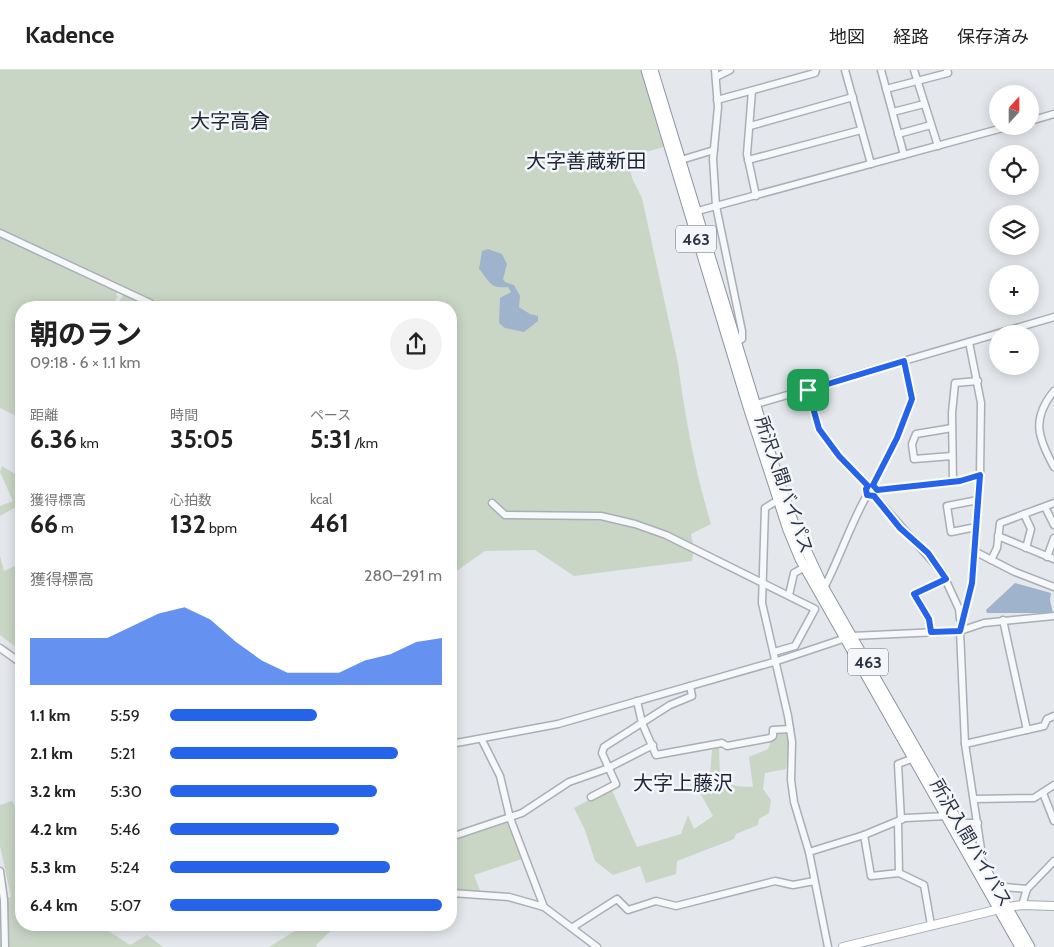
<!DOCTYPE html>
<html lang="ja">
<head>
<meta charset="utf-8">
<style>
	:root { --surface:#fff; --page:#f2f2f2; --text:#222; --muted:#767676; --line:#e0e0e0; --accent:#2563eb }
	body { margin:0; font-family:Cabin,"Noto Sans JP",sans-serif; background:var(--page); color:var(--text); height:100vh; display:flex; flex-direction:column; font-size:19px; white-space:nowrap }
	* { box-sizing:border-box; margin:0 }
	p { font-size:16px; color:var(--muted) }
	.icon { flex:none; width:28px; height:28px; fill:none; stroke:currentColor; stroke-width:2; stroke-linecap:round; stroke-linejoin:round }
	.map { position:relative; flex:1; overflow:hidden }
	.side { position:absolute; left:15px; top:231px; width:442px; height:630px; display:flex; flex-direction:column; background:var(--surface); border-radius:20px; box-shadow:0 2px 12px #0003 }
	.side>* { flex:none }
	.needle { width:32px; rotate:21deg }
	.fabs { position:absolute; left:989px; top:15px; display:grid; gap:10px }
	.fabs a { display:grid; place-items:center; width:50px; height:50px; border-radius:50%; background:var(--surface); box-shadow:0 2px 12px #0003; font-size:25px }
	.pin { position:absolute; display:grid; place-items:center; width:42px; height:42px; color:#fff; margin:-21px; border-radius:10px; box-shadow:0 2px 8px #0006 }
	.round { display:grid; place-items:center; flex:none; width:52px; height:52px; border-radius:26px; background:var(--page) }
	.overview { display:flex; align-items:center; justify-content:space-between; height:85px; padding:0 15px }
	h1 { font-size:28px; font-weight:700; line-height:38px }
	.metrics { display:grid; grid-template-columns:repeat(3,1fr); gap:8px; height:85px; padding:5px 15px }
	.metrics div { display:grid; align-content:center }
	.metrics b { font-size:25px; font-weight:700 }
	.metrics small { font-size:14px; font-weight:400 }
	.metrics p { font-size:14px }
	.chart { height:140px; padding:10px 15px }
	.chart p { display:flex; justify-content:space-between }
	.chart svg { width:100%; height:90px; margin-top:5px; fill:var(--accent); opacity:.7 }
	ul { padding:0 15px; list-style:none; font-size:16px }
	li { display:grid; grid-template-columns:80px 60px 1fr; align-items:center; height:38px }
	li i { height:12px; border-radius:6px; background:var(--accent) }
	header { display:flex; align-items:center; gap:30px; box-sizing:border-box; height:70px; padding:0 25px; background:var(--surface); border-bottom:1px solid var(--line) }
	header strong { font-size:24px }
	nav { display:flex; gap:28px; margin-inline-start:auto; font-size:18px }
	.map>svg:first-child { display:block }
	.green { fill:#c9d6c5 }
	.water { fill:#9fb4cc }
	.lines { fill:none; stroke-linecap:round; stroke-linejoin:round }
	.minor-casing { stroke:#a9aeb7; stroke-width:9 }
	.major-casing { stroke:#a3abb8; stroke-width:10 }
	.highway-casing { stroke:#8b94a3; stroke-width:11 }
	.minor { stroke:#f7f8fa; stroke-width:6 }
	.major { stroke:#fff; stroke-width:8 }
	.highway { stroke:#fff; stroke-width:9 }
	.route-casing { stroke:#fff; stroke-width:10 }
	.route { stroke:#2563eb; stroke-width:6 }
	.labels { text-anchor:middle; stroke-width:5; stroke-linejoin:round; paint-order:stroke }
	.shield { fill:#f4f6f9; stroke:#676e7b; stroke-width:1 }
	.shield-label { font-size:16px; font-weight:bold; fill:#2b3445 }
	.street-label { font-size:18px; fill:#2b3445; stroke:#f4f6f9 }
	.quarter-label { font-size:20px; fill:#1d2536; stroke:#f4f6f9 }
</style>
</head>
<body>
<header>
<strong>Kadence</strong>
<nav><a>地図</a><a>経路</a><a>保存済み</a></nav>
</header>
<div class="map">
<svg width="1054" height="877" viewBox="0 0 1054 877">
	<rect width="100%" height="100%" fill="#e4e7ec"/>
	<g class="green">
		<path d="M0,0H641L664,77L627,87L632,108L642,128L678,293C685,347 695,401 711,454L691,464L694,479L692,491L574,506L535,480L485,481L458,500L451,501V238L115,237L127,220L0,160Z"/>
		<polygon points="0,168 8,172 8,169 118,221 116,225 118,226 111,237 21,238 21,348 0,338"/>
		<polygon points="2,396 15,404 21,398 21,434 0,446 0,436 13,431 0,402"/>
		<polygon points="0,486 4,501 21,493 21,581 0,565"/>
		<path d="M786,657L789,676L786,699L765,703L763,719L771,730L769,743L759,749L758,755L736,764L734,769L677,791L676,804L646,813L640,796L613,805L595,791L585,760L574,738L611,718L637,777L681,764L688,745L694,759L713,746L699,721L709,716L712,680L719,676L720,707C730,718 739,716 753,717L749,687L768,679L772,669Z"/>
		<polygon points="12,731 21,747 21,855 99,855 130,875 147,865 163,877 0,877 0,830 11,827 0,776 0,735"/>
		<polygon points="512,744 525,788 474,805 481,823 451,819 451,764"/>
		<polygon points="295,855 337,855 316,875 317,877 269,877 298,859"/>
	</g>
	<g class="water">
		<path d="M488,179L502,184L507,194L503,209L505,212L514,215L520,226L519,237L530,244L538,246V251L524,262L505,258L499,253L500,228L511,222L508,217C490,219 490,212 479,199L482,181Z"/>
		<polygon points="1015,513 1051,523 1050,530 1053,543 987,543 986,540"/>
	</g>
	<g class="lines">
		<g class="minor-casing">
			<g id="minor">
				<polyline points="715,0 718,37 713,89 716,136 742,261 742,269 737,272"/>
				<polyline points="845,0 871,94"/>
				<polyline points="881,0 904,85"/>
				<polyline points="914,0 938,76"/>
				<polyline points="716,7 730,0"/>
				<polyline points="886,19 948,3 947,0"/>
				<polyline points="752,21 747,84 756,126"/>
				<polyline points="717,30 815,3 816,0"/>
				<polyline points="893,42 924,34"/>
				<polyline points="1030,51 1054,44"/>
				<polyline points="750,56 853,27"/>
				<polyline points="898,64 931,55"/>
				<polyline points="681,90 714,80"/>
				<polyline points="748,90 861,60"/>
				<polyline points="694,142 1010,56"/>
				<polyline points="0,163 150,233 149,238"/>
				<polyline points="969,272 981,333 980,405 972,513 960,561 965,674 981,779 975,783"/>
				<polyline points="808,320 819,359 839,386 868,416"/>
				<path d="M1054,321C1031,349 1038,368 1054,397"/>
				<polyline points="753,335 1054,247"/>
				<polyline points="952,358 916,364 912,374 914,389 952,386"/>
				<polyline points="953,412 952,343 955,313 978,311"/>
				<polyline points="873,415 897,368 912,329 904,291"/>
				<polyline points="877,420 960,411 980,405"/>
				<polyline points="874,426 942,502 959,539 960,549"/>
				<polyline points="778,430 765,438 762,533 788,646 792,672 791,710 794,732 809,782 828,877"/>
				<polyline points="492,433 505,445 601,446 635,454 666,465 815,539 795,576 774,582"/>
				<polyline points="1045,437 1054,455"/>
				<polyline points="1024,444 1031,459 1026,478"/>
				<polyline points="976,457 951,462 947,436 978,430"/>
				<polyline points="998,466 1054,489"/>
				<polyline points="974,481 1015,502 1054,517"/>
				<polyline points="1047,487 1054,468"/>
				<polyline points="991,490 997,478 1000,453 1054,433"/>
				<path d="M824,518C840,487 850,455 867,425"/>
				<polyline points="789,525 794,503 805,497"/>
				<polyline points="1003,550 1027,660"/>
				<polyline points="931,562 929,549 915,524 946,509"/>
				<polyline points="0,578 21,593"/>
				<polyline points="637,631 642,653 656,685 722,673 727,676 770,668 773,666 773,660 790,659"/>
				<polyline points="482,670 500,706 510,748 544,837"/>
				<polyline points="451,674 558,654 777,591 852,566 960,561 984,553 1054,546"/>
				<polyline points="965,674 1044,656 1047,649 1054,646"/>
				<polyline points="1043,723 1054,751"/>
				<polyline points="591,727 616,714 602,683 604,677 670,635 692,626 690,616"/>
				<polyline points="974,729 1034,728 1054,715"/>
				<polyline points="901,750 898,694 914,688"/>
				<polyline points="898,752 899,803"/>
				<polyline points="959,753 978,753"/>
				<polyline points="864,765 871,806 899,803 924,815 931,855"/>
				<polyline points="451,767 522,743 569,712 606,699 653,675"/>
				<polyline points="809,782 864,765 905,748 947,746"/>
				<polyline points="0,801 4,830 5,877"/>
				<polyline points="995,816 1027,819"/>
				<polyline points="451,823 509,827 544,837 597,877"/>
				<polyline points="1022,835 1027,819 1054,791"/>
				<polyline points="573,857 617,829 628,840 656,831 676,836 775,811 793,815 814,811"/>
			</g>
		</g>
		<g class="major-casing">
			<polyline id="major" points="843,877 1008,837 1022,835 1054,836"/>
		</g>
		<g class="highway-casing">
			<g id="highway">
				<polyline points="646,0 748,337 788,460 800,489 1020,877"/>
				<polyline points="653,0 780,414 794,454 824,518 1030,877"/>
			</g>
		</g>
		<use href="#minor" class="minor"/>
		<use href="#major" class="major"/>
		<use href="#highway" class="highway"/>
	</g>
	<g class="lines">
		<g class="route-casing">
			<polygon id="route" points="904,291 912,329 897,368 873,415 877,420 960,411 980,405 972,513 960,561 931,562 929,549 914,524 946,509 928,483 900,458 874,426 867,425 866,419 868,416 839,386 819,359 808,320"/>
		</g>
		<use href="#route" class="route"/>
	</g>
	<g class="labels">
		<g class="shield">
			<rect x="676" y="155.5" width="40" height="27" rx="4"/>
			<rect x="848" y="578.5" width="40" height="27" rx="4"/>
		</g>
		<g class="shield-label">
			<text x="696" y="175">463</text>
			<text x="868" y="598">463</text>
		</g>
		<g class="street-label">
			<text transform="translate(784 415) rotate(71)" y="6">所沢入間バイパス</text>
			<text transform="translate(971 773) rotate(60)" y="6">所沢入間バイパス</text>
		</g>
		<g class="quarter-label">
			<text x="230" y="58">大字高倉</text>
			<text x="586" y="98">大字善蔵新田</text>
			<text x="683" y="720">大字上藤沢</text>
		</g>
	</g>
</svg>
<div class="fabs">
<a><svg class="needle" viewBox="-14 -14 28 28"><path d="M0-13l5 13h-10z" fill="#e53935"/><path d="M0 13l5-13h-10z" fill="#767676"/></svg></a>
<a><svg class="icon" aria-label="locate" viewBox="0 0 24 24"><circle cx="12" cy="12" r="6"/><path d="M12 2v4M12 18v4M2 12h4M18 12h4"/></svg></a>
<a><svg class="icon" aria-label="layers" viewBox="0 0 24 24"><path d="M12 4l9 5-9 5-9-5zM3 14l9 5 9-5"/></svg></a>
<a>+</a>
<a>−</a>
</div>
<div class="pin" style="left:808px;top:320px;background:#1e9e55"><svg class="icon" aria-label="arrive" viewBox="0 0 24 24"><path d="M6 21V4h12l-3 4 3 4H6"/></svg></div>
<section class="side">
<div class="overview"><div><h1>朝のラン</h1><p>09:18 · 6 × 1.1 km</p></div><a class="round"><svg class="icon" aria-label="share" viewBox="0 0 24 24"><path d="M12 15V3M7 8l5-5 5 5M5 13v7h14v-7"/></svg></a></div>
<div class="metrics">
<div><p>距離</p><b>6.36<small> km</small></b></div>
<div><p>時間</p><b>35:05</b></div>
<div><p>ペース</p><b>5:31<small> /km</small></b></div>
</div>
<div class="metrics">
<div><p>獲得標高</p><b>66<small> m</small></b></div>
<div><p>心拍数</p><b>132<small> bpm</small></b></div>
<div><p>kcal</p><b>461</b></div>
</div>
<div class="chart"><p><span>獲得標高</span>280–291 m</p>
<svg viewBox="0 0 160 44" preserveAspectRatio="none"><path d="M0 44V21L10 21L20 21L30 21L40 15L50 9L60 6L70 12L80 23L90 32L100 38L110 38L120 38L130 32L140 29L150 23L160 21V44z"/></svg>
</div>
<ul>
<li><b>1.1 km</b>5:59<i style="width:54%"></i></li>
<li><b>2.1 km</b>5:21<i style="width:84%"></i></li>
<li><b>3.2 km</b>5:30<i style="width:76%"></i></li>
<li><b>4.2 km</b>5:46<i style="width:62%"></i></li>
<li><b>5.3 km</b>5:24<i style="width:81%"></i></li>
<li><b>6.4 km</b>5:07<i style="width:100%"></i></li>
</ul>
</section>
</div>
</body>
</html>
